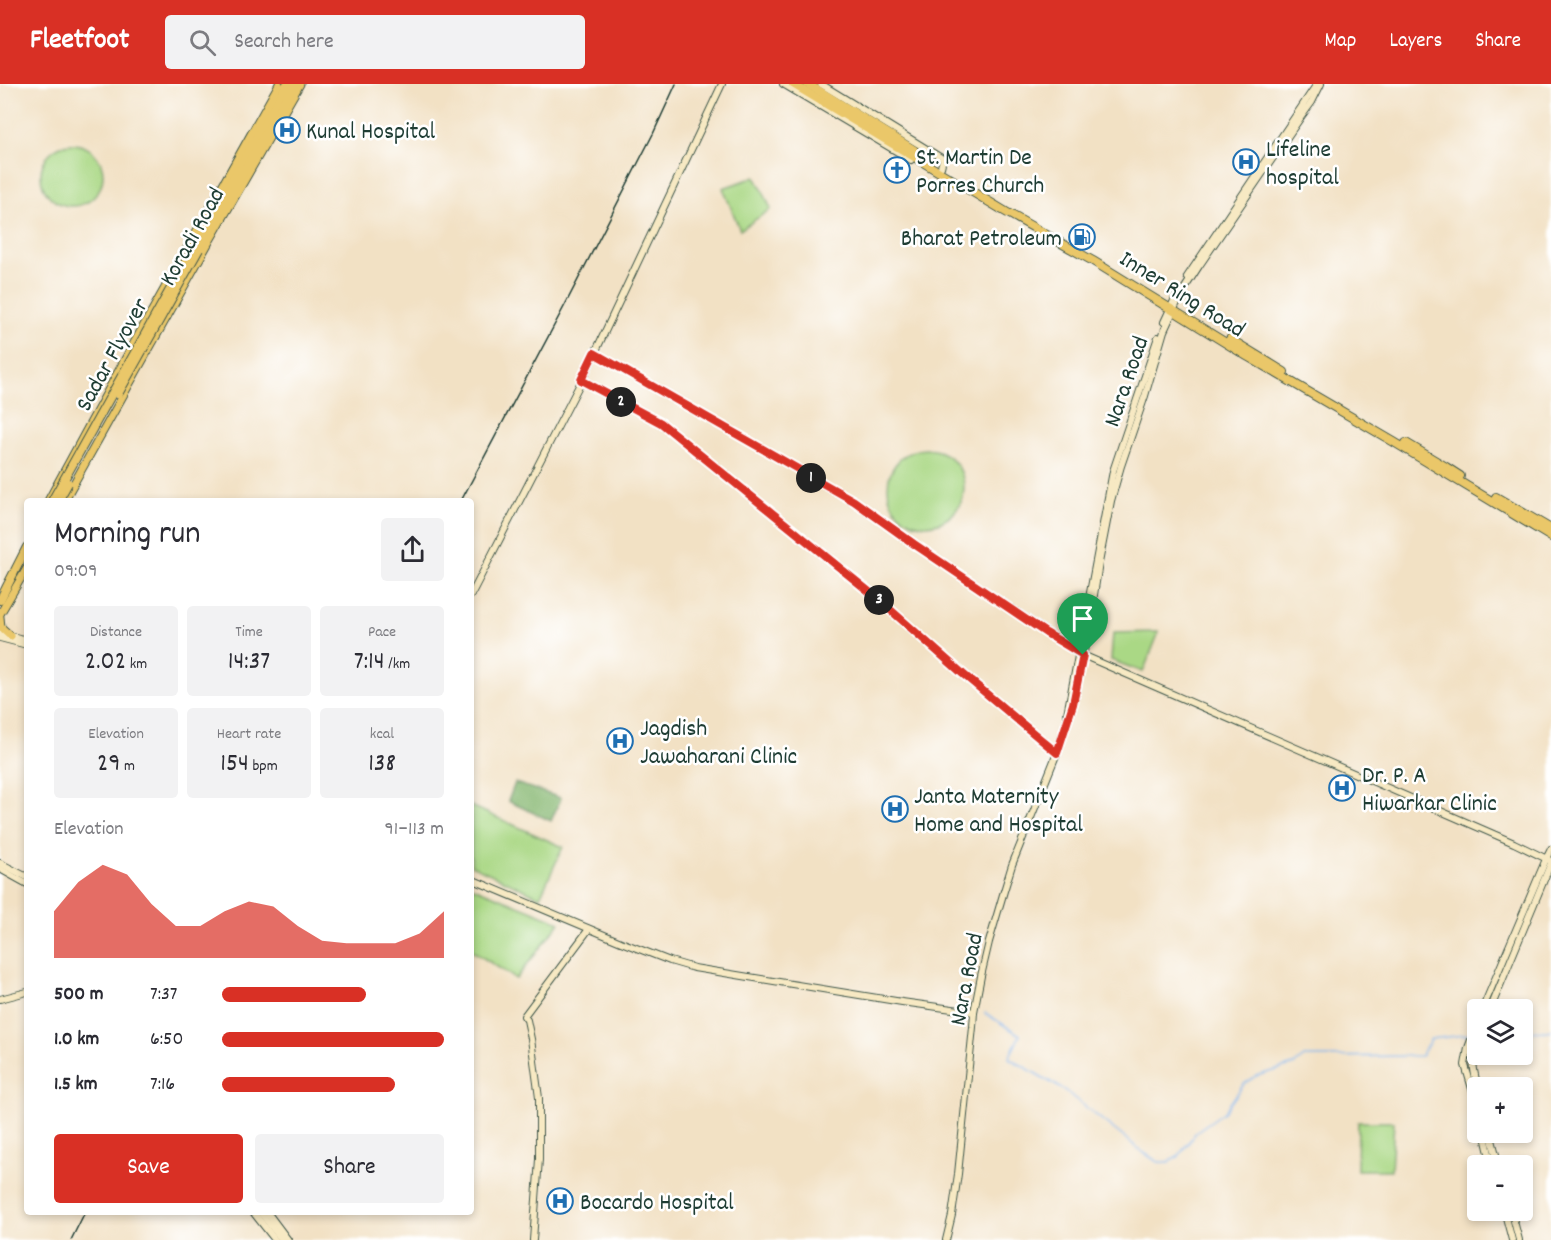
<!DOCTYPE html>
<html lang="en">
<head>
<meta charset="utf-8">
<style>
	:root { --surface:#fff; --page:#f2f2f3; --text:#2b2b33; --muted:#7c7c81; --accent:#d93025 }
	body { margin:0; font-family:Dekko,sans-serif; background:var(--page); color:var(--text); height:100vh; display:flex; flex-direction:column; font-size:22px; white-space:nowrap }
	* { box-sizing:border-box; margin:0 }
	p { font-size:20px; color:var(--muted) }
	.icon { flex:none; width:33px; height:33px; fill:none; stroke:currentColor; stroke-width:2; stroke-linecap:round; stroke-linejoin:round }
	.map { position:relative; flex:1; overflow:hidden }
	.details { position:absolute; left:24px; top:414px; width:450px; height:717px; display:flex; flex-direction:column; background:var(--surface); border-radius:6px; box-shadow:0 3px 9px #0003 }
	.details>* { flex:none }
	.tools { position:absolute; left:1467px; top:915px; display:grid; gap:12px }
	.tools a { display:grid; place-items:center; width:66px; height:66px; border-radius:6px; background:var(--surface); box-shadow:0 3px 9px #0003; font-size:30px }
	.pin { position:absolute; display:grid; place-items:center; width:51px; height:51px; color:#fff; margin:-62px -26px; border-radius:50% 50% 50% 0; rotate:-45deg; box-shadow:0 0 6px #0007 }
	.pin .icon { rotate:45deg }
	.km { position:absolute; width:30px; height:30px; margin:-15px; border-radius:50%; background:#222; color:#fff; font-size:16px; line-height:30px; text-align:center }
	.round { display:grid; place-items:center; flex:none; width:63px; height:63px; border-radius:6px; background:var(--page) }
	.summary { display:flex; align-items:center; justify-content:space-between; height:102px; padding:0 30px }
	h1 { font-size:33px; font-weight:600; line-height:45px }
	.metrics { display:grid; grid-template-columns:repeat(3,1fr); gap:9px; height:102px; padding:6px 30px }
	.metrics div { display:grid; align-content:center; border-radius:6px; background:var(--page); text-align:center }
	.metrics b { font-size:26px; font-weight:600 }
	.metrics small { font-size:16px; font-weight:400 }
	.metrics p { font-size:16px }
	.chart { height:168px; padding:12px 30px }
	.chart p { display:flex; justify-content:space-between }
	.chart svg { width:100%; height:108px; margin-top:6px; fill:var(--accent); opacity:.7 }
	.action { display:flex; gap:12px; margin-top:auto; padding:12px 30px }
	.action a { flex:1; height:69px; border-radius:6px; background:var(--accent); color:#fff; font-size:24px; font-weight:600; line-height:69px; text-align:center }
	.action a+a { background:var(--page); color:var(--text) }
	ul { padding:0 30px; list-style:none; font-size:20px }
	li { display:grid; grid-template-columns:96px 72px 1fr; align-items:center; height:45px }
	li i { height:15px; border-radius:8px; background:var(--accent) }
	header { display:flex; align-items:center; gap:36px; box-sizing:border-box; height:84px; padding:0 30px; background:var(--accent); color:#fff }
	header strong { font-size:28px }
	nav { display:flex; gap:33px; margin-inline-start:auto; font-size:21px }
	.search { width:420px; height:54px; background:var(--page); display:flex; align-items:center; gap:15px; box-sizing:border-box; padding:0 21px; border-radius:6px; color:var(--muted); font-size:22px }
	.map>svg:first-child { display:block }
	.green { fill:#aad885; stroke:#648a5c; stroke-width:1.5 }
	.forest { fill:#87b872; stroke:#537a53; stroke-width:1.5 }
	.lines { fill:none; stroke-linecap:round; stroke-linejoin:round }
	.stream { stroke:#7db3ec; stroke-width:1.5 }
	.secondary-casing { stroke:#3f564a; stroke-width:8 }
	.primary-casing { stroke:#3f564a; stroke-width:9 }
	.highway-casing { stroke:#3f564a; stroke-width:10 }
	.secondary { stroke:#f7e9c3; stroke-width:6 }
	.primary { stroke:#eac769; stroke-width:7 }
	.highway { stroke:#eac769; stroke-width:8 }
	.rail { stroke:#1f3d34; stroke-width:1.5 }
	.highway-bridge-casing { stroke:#3f564a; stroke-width:10; stroke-linecap:butt }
	.highway-bridge { stroke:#eac769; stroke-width:8 }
	.route-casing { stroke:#fff; stroke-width:12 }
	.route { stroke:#d93025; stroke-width:8 }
	.labels { text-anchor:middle; stroke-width:5; stroke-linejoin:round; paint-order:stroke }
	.poi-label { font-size:24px; fill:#1f3d34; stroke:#fff; text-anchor:start }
	.street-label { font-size:24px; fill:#1f3d34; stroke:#fff }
</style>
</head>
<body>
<header>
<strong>Fleetfoot</strong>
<div class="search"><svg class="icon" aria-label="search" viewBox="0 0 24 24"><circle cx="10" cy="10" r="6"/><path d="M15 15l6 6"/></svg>Search here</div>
<nav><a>Map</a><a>Layers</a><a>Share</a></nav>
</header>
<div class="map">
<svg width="1551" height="1156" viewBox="0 0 1551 1156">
	<rect width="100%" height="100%" fill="#fff"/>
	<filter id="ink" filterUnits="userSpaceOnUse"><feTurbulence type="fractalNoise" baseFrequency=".0167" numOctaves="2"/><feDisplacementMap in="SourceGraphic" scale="12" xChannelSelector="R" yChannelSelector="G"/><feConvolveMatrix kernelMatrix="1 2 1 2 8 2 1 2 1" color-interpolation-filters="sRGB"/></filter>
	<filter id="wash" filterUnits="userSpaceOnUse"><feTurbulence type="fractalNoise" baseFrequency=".008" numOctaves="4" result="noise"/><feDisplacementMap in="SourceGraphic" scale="24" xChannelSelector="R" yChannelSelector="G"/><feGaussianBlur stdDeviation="1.35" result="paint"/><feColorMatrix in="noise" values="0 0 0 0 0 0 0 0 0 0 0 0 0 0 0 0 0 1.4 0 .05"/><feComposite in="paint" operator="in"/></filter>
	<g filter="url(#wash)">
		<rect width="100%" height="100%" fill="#f2e1c4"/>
		<g class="green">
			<circle cx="72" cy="91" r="31"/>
			<polygon points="755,93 762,105 771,125 740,146 723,104"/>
			<circle cx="926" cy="403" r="38"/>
			<polygon points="1159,548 1143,588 1111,576 1113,549"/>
			<polygon points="471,722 563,763 540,813 471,781"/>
			<polygon points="471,802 560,838 516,895 471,866"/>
			<polygon points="1358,1038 1394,1038 1391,1086 1357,1086"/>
		</g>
		<polygon class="forest" points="515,699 561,714 551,737 508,717"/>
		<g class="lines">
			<g class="stream">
				<polyline points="985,929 1020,951 1009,974 1064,1006 1144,1069 1158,1078 1168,1078 1178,1073 1197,1047 1224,1028 1244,1000 1256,992 1294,981 1304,973 1421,972 1431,955 1472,950"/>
				<polyline points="1522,948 1547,947 1551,946"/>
			</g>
		</g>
	</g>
	<g filter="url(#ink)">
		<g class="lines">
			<g class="secondary-casing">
				<g id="secondary">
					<polyline points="783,0 911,76 914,72"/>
					<polyline points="821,0 943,75 941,83"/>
					<polyline points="1187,193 1317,0"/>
					<polyline points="1164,238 1179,206"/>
					<polyline points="594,269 854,417 914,460 1078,569 1514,759 1551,777"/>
					<polyline points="581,296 661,339 877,514 963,590 1057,669"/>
					<polyline points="471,511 585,290 722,0"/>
					<polyline points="0,549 27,556"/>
					<polyline points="0,554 27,561"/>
					<polyline points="1067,630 1113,387 1158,253"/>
					<polyline points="0,779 27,793"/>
					<polyline points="0,785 27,800"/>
					<polyline points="471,795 621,858 670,877 694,884 902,918 974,928"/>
					<polyline points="0,915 27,908"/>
					<polyline points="1482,926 1546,775 1551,765"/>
					<polyline points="1490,926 1551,779"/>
					<polyline points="1478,937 1468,964 1465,981 1478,1025"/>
					<path d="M1478,959C1471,980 1473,983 1478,1004"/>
					<polyline points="1484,1048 1492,1082"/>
					<polyline points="1490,1048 1499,1082"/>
					<polyline points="1504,1126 1512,1156"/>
					<polyline points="1511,1126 1519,1156"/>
					<polyline points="253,1128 275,1156"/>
					<polyline points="260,1128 282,1156"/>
					<polyline points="267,1128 288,1156"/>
					<polyline points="533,1156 539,1075 539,1014 531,955 527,936 524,932 589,845"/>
					<polyline points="946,1156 952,1131 958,1090 973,943 974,928 981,892 989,858 1004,807 1012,781 1057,669 1073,620 1089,543 1099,479 1111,417 1121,382 1145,312 1164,247 1181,210 1199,182 1301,33 1312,18 1321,0"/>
				</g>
			</g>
			<g class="primary-casing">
				<g id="primary">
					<polyline points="48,417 129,268 279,0"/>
					<polyline points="64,417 209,158 300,0"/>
					<polyline points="0,530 27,484"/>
					<polyline points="0,533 1,543 11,552"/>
				</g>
			</g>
			<g class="highway-casing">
				<g id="highway">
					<polyline points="793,0 1006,128 1093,177 1247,272 1394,358 1551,453"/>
					<polyline points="808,0 914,66"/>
					<polyline points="195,161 287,0"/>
					<polyline points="199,165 294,0"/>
					<polyline points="1230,255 1284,288"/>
					<polyline points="1406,359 1446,383 1460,392"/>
					<polyline points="1496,413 1551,445"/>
					<polyline points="0,516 27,463"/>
				</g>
			</g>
			<use href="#secondary" class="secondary"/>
			<use href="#primary" class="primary"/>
			<use href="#highway" class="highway"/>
			<g class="rail">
				<polyline points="461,417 565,221 653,50 676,0"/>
				<polyline points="71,1156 85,1128"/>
			</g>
			<g class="highway-bridge-casing">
				<g id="highway-bridge">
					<polyline points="118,310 199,165"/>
					<polyline points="52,417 195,161"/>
					<polyline points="58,417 68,399"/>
				</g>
			</g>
			<use href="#highway-bridge" class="highway-bridge"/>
		</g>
	</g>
	<g class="lines" filter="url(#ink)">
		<g class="route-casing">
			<polygon id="route" points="594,269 854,417 914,460 1046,549 1083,571 1073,620 1057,669 963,590 877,514 661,339 581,296"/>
		</g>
		<use href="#route" class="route"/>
	</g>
	<defs>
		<g id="hospital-ring" transform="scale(1.35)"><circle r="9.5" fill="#fff" stroke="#1f6fb2" stroke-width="1.5"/><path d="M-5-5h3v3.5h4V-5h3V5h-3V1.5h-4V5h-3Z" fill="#1f6fb2"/></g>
		<g id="church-ring" transform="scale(1.35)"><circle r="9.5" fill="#fff" stroke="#1f6fb2" stroke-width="1.5"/><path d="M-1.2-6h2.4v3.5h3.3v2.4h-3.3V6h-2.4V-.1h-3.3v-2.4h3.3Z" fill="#1f6fb2"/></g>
		<g id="fuel-ring" transform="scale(1.35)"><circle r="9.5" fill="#fff" stroke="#1f6fb2" stroke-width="1.5"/><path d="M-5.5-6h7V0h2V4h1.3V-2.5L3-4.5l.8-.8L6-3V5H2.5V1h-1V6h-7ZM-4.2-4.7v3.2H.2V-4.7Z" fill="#1f6fb2"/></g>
	</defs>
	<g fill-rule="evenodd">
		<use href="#hospital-ring" x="287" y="46"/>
		<use href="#hospital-ring" x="1246" y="78"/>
		<use href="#church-ring" x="897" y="86"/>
		<use href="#fuel-ring" x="1082" y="153"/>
		<use href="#hospital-ring" x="620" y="657"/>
		<use href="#hospital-ring" x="1342" y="704"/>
		<use href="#hospital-ring" x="895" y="725"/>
		<use href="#hospital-ring" x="560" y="1117"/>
	</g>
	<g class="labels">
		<g class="poi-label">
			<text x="306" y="54">Kunal Hospital</text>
			<text x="1266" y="72">Lifeline<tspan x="1266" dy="28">hospital</tspan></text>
			<text x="916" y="80">St. Martin De<tspan x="916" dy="28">Porres Church</tspan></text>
			<text x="1062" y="161" text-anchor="end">Bharat Petroleum</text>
			<text x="640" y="651">Jagdish<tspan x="640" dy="28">Jawaharani Clinic</tspan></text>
			<text x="1362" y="698">Dr. P. A<tspan x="1362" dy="28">Hiwarkar Clinic</tspan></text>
			<text x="914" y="719">Janta Maternity<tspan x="914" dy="28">Home and Hospital</tspan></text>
			<text x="580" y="1125">Bocardo Hospital</text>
		</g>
		<g class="street-label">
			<text transform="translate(191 152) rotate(-61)" y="8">Koradi Road</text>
			<text transform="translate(1183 209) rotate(32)" y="8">Inner Ring Road</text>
			<text transform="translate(111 270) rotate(-61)" y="8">Sadar Flyover</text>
			<text transform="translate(1125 297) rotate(-71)" y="8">Nara Road</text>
			<text transform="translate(965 895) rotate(-79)" y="8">Nara Road</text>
		</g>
	</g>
</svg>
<div class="tools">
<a><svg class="icon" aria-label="layers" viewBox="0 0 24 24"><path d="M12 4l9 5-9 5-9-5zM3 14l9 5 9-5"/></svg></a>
<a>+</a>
<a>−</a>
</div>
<div class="pin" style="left:1083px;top:571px;background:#1e9e55"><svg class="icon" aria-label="arrive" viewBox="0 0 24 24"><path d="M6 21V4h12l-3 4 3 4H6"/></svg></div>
<b class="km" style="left:811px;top:394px">1</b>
<b class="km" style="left:621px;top:318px">2</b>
<b class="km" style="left:879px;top:516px">3</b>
<section class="details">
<div class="summary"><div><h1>Morning run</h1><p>09:09</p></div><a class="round"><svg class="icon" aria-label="share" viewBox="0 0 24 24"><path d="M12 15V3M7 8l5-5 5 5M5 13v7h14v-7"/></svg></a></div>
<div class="metrics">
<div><p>Distance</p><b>2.02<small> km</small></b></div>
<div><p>Time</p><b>14:37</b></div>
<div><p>Pace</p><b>7:14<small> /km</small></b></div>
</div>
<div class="metrics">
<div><p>Elevation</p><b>29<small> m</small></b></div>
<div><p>Heart rate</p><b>154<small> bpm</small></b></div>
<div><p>kcal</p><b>138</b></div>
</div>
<div class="chart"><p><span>Elevation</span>91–113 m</p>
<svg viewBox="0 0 160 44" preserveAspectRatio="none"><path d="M0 44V25L10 13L20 6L30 10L40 22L50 31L60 31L70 25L80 21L90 23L100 31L110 37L120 38L130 38L140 38L150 34L160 25V44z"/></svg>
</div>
<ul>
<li><b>500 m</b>7:37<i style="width:65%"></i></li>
<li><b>1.0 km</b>6:50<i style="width:100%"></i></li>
<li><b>1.5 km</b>7:16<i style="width:78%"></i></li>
</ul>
<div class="action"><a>Save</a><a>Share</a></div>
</section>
</div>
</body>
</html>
